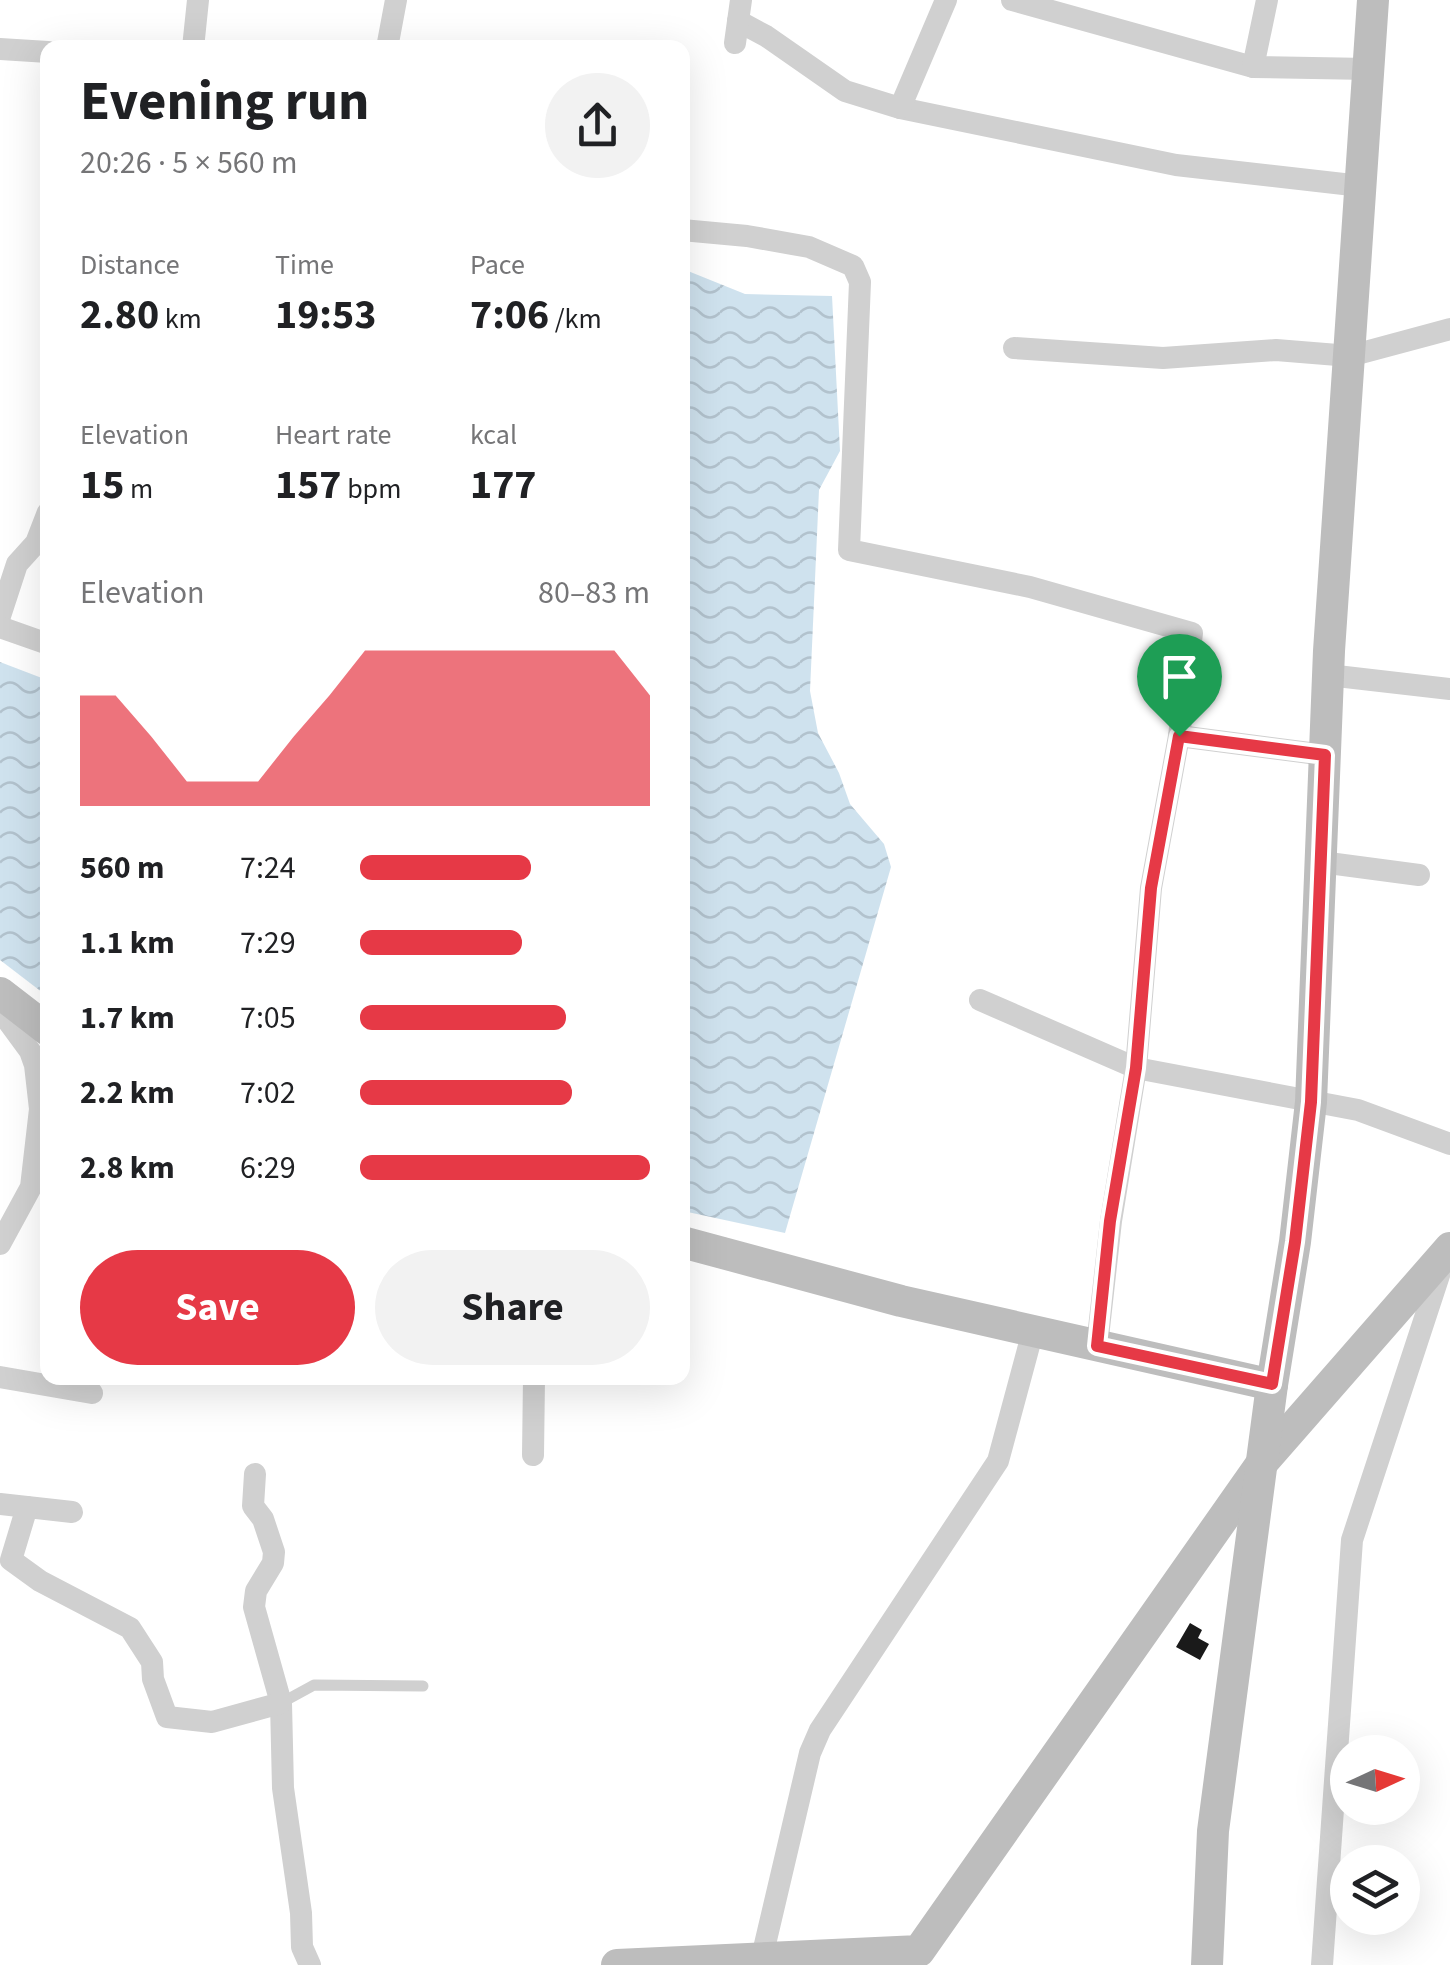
<!DOCTYPE html>
<html lang="en">
<head>
<meta charset="utf-8">
<style>
	:root { --surface:#fff; --page:#f2f2f2; --text:#202124; --muted:#757577; --accent:#e63946 }
	body { margin:0; font-family:"Source Sans 3",sans-serif; background:var(--page); color:var(--text); height:100vh; display:flex; flex-direction:column; font-size:38px; white-space:nowrap }
	* { box-sizing:border-box; margin:0 }
	p { font-size:32px; color:var(--muted) }
	.icon { flex:none; width:55px; height:55px; fill:none; stroke:currentColor; stroke-width:2; stroke-linecap:round; stroke-linejoin:round }
	.map { position:relative; flex:1; overflow:hidden }
	.drawer { position:absolute; left:40px; top:40px; width:650px; height:1345px; display:flex; flex-direction:column; background:var(--surface); border-radius:20px; box-shadow:0 10px 40px #0002 }
	.drawer>* { flex:none }
	.needle { width:65px; rotate:86deg }
	.buttons { position:absolute; left:1330px; top:1735px; display:grid; gap:20px }
	.buttons a { display:grid; place-items:center; width:90px; height:90px; border-radius:50%; background:var(--surface); box-shadow:0 10px 40px #0002; font-size:50px }
	.pin { position:absolute; display:grid; place-items:center; width:85px; height:85px; color:#fff; margin:-102px -42px; border-radius:50% 50% 50% 0; rotate:-45deg; box-shadow:0 0 10px #0007 }
	.pin .icon { rotate:45deg }
	.round { display:grid; place-items:center; flex:none; width:105px; height:105px; border-radius:52px; background:var(--page) }
	.headline { display:flex; align-items:center; justify-content:space-between; height:170px; padding:0 40px }
	h1 { font-size:55px; font-weight:700; line-height:75px }
	.stats { display:grid; grid-template-columns:repeat(3,1fr); gap:15px; height:170px; padding:10px 40px }
	.stats div { display:grid; align-content:center }
	.stats b { font-size:42px; font-weight:700 }
	.stats small { font-size:28px; font-weight:400 }
	.stats p { font-size:28px }
	.chart { height:280px; padding:20px 40px }
	.chart p { display:flex; justify-content:space-between }
	.chart svg { width:100%; height:180px; margin-top:10px; fill:var(--accent); opacity:.7 }
	.cta { display:flex; gap:20px; margin-top:auto; padding:20px 40px }
	.cta a { flex:1; height:115px; border-radius:60px; background:var(--accent); color:#fff; font-size:40px; font-weight:700; line-height:115px; text-align:center }
	.cta a+a { background:var(--page); color:var(--text) }
	ul { padding:0 40px; list-style:none; font-size:32px }
	li { display:grid; grid-template-columns:160px 120px 1fr; align-items:center; height:75px }
	li i { height:25px; border-radius:12px; background:var(--accent) }
	.map>svg:first-child { display:block }
	.water { fill:url(#water-waves) }
	.building { fill:#1a1a1a }
	.lines { fill:none; stroke-linecap:round; stroke-linejoin:round }
	.lane { stroke:#d0d0d0; stroke-width:11 }
	.street { stroke:#d0d0d0; stroke-width:22 }
	.secondary { stroke:#bdbdbd; stroke-width:32 }
	.route-casing { stroke:#fff; stroke-width:20 }
	.route { stroke:#e63946; stroke-width:12 }
</style>
</head>
<body>
<div class="map">
<svg width="1450" height="1965" viewBox="0 0 1450 1965">
	<defs>
		<pattern id="water-waves" width="16" height="10" patternUnits="userSpaceOnUse" patternTransform="scale(2.5)"><rect width="16" height="10" fill="#cfe2ee"/><path d="M0 5q4-4 8 0t8 0" fill="none" stroke="#b2c2cd"/></pattern>
	</defs>
	<rect width="100%" height="100%" fill="#fff"/>
	<g class="water">
		<polygon points="683,269 745,294 832,296 840,451 819,490 810,691 818,733 839,773 850,804 884,844 891,867 785,1233 683,1211"/>
		<polygon points="0,662 47,680 47,996 0,960"/>
	</g>
	<polygon class="building" points="1190,1623 1202,1630 1198,1638 1209,1644 1200,1660 1176,1647"/>
	<g class="lines">
		<polyline class="lane" points="281,1703 314,1685 423,1686"/>
		<g class="street">
			<polyline points="1012,0 1253,67 1369,69"/>
			<polyline points="738,21 766,36 845,91 900,108 1176,165 1361,186"/>
			<polyline points="735,43 741,0"/>
			<polyline points="193,48 198,0"/>
			<polyline points="387,48 396,0"/>
			<polyline points="0,49 48,52"/>
			<polyline points="1253,67 1267,0"/>
			<polyline points="900,108 946,0"/>
			<polyline points="682,230 747,236 809,247 853,266 860,282 849,550 1030,587 1192,633 1179,736 1151,888 1136,1068 1111,1221 1097,1346"/>
			<polyline points="1014,348 1163,358 1276,350 1350,356 1450,329"/>
			<polyline points="0,616 17,564 36,543 48,512"/>
			<polyline points="0,627 48,644"/>
			<polyline points="1328,675 1450,689"/>
			<polyline points="1179,736 1325,755"/>
			<polyline points="1321,862 1419,875"/>
			<polyline points="980,1000 1136,1068 1358,1110 1450,1144"/>
			<polyline points="0,1010 30,1051 35,1065 40,1109 31,1187 0,1244"/>
			<polyline points="0,1377 92,1393"/>
			<polyline points="533,1455 534,1378"/>
			<polyline points="255,1474 253,1506 263,1519 274,1552 273,1563 256,1591 254,1607 281,1703 283,1788 301,1913 302,1947 310,1965"/>
			<polyline points="0,1504 72,1512"/>
			<polyline points="27,1507 11,1560 40,1581 130,1628 152,1662 153,1679 167,1717 212,1722 281,1703"/>
			<polyline points="762,1957 810,1753 820,1730 998,1461 1033,1331"/>
			<polyline points="1322,1965 1352,1540 1443,1263"/>
		</g>
		<g class="secondary">
			<polyline points="0,993 48,1030"/>
			<polyline points="682,1242 901,1301 1272,1385"/>
			<polyline points="617,1965 919,1951 1262,1463 1450,1248"/>
			<polyline points="1207,1965 1213,1831 1272,1385 1295,1242 1311,1102 1329,651 1373,0"/>
		</g>
	</g>
	<g class="lines">
		<g class="route-casing">
			<polygon id="route" points="1179,736 1325,755 1311,1102 1295,1242 1272,1384 1097,1346 1110,1221 1136,1068 1151,888"/>
		</g>
		<use href="#route" class="route"/>
	</g>
</svg>
<div class="buttons">
<a><svg class="needle" viewBox="-14 -14 28 28"><path d="M0-13l5 13h-10z" fill="#e53935"/><path d="M0 13l5-13h-10z" fill="#757577"/></svg></a>
<a><svg class="icon" aria-label="layers" viewBox="0 0 24 24"><path d="M12 4l9 5-9 5-9-5zM3 14l9 5 9-5"/></svg></a>
</div>
<div class="pin" style="left:1179px;top:736px;background:#1e9e55"><svg class="icon" aria-label="arrive" viewBox="0 0 24 24"><path d="M6 21V4h12l-3 4 3 4H6"/></svg></div>
<section class="drawer">
<div class="headline"><div><h1>Evening run</h1><p>20:26 · 5 × 560 m</p></div><a class="round"><svg class="icon" aria-label="share" viewBox="0 0 24 24"><path d="M12 15V3M7 8l5-5 5 5M5 13v7h14v-7"/></svg></a></div>
<div class="stats">
<div><p>Distance</p><b>2.80<small> km</small></b></div>
<div><p>Time</p><b>19:53</b></div>
<div><p>Pace</p><b>7:06<small> /km</small></b></div>
</div>
<div class="stats">
<div><p>Elevation</p><b>15<small> m</small></b></div>
<div><p>Heart rate</p><b>157<small> bpm</small></b></div>
<div><p>kcal</p><b>177</b></div>
</div>
<div class="chart"><p><span>Elevation</span>80–83 m</p>
<svg viewBox="0 0 160 44" preserveAspectRatio="none"><path d="M0 44V17L10 17L20 27L30 38L40 38L50 38L60 27L70 17L80 6L90 6L100 6L110 6L120 6L130 6L140 6L150 6L160 17V44z"/></svg>
</div>
<ul>
<li><b>560 m</b>7:24<i style="width:59%"></i></li>
<li><b>1.1 km</b>7:29<i style="width:56%"></i></li>
<li><b>1.7 km</b>7:05<i style="width:71%"></i></li>
<li><b>2.2 km</b>7:02<i style="width:73%"></i></li>
<li><b>2.8 km</b>6:29<i style="width:100%"></i></li>
</ul>
<div class="cta"><a>Save</a><a>Share</a></div>
</section>
</div>
</body>
</html>
